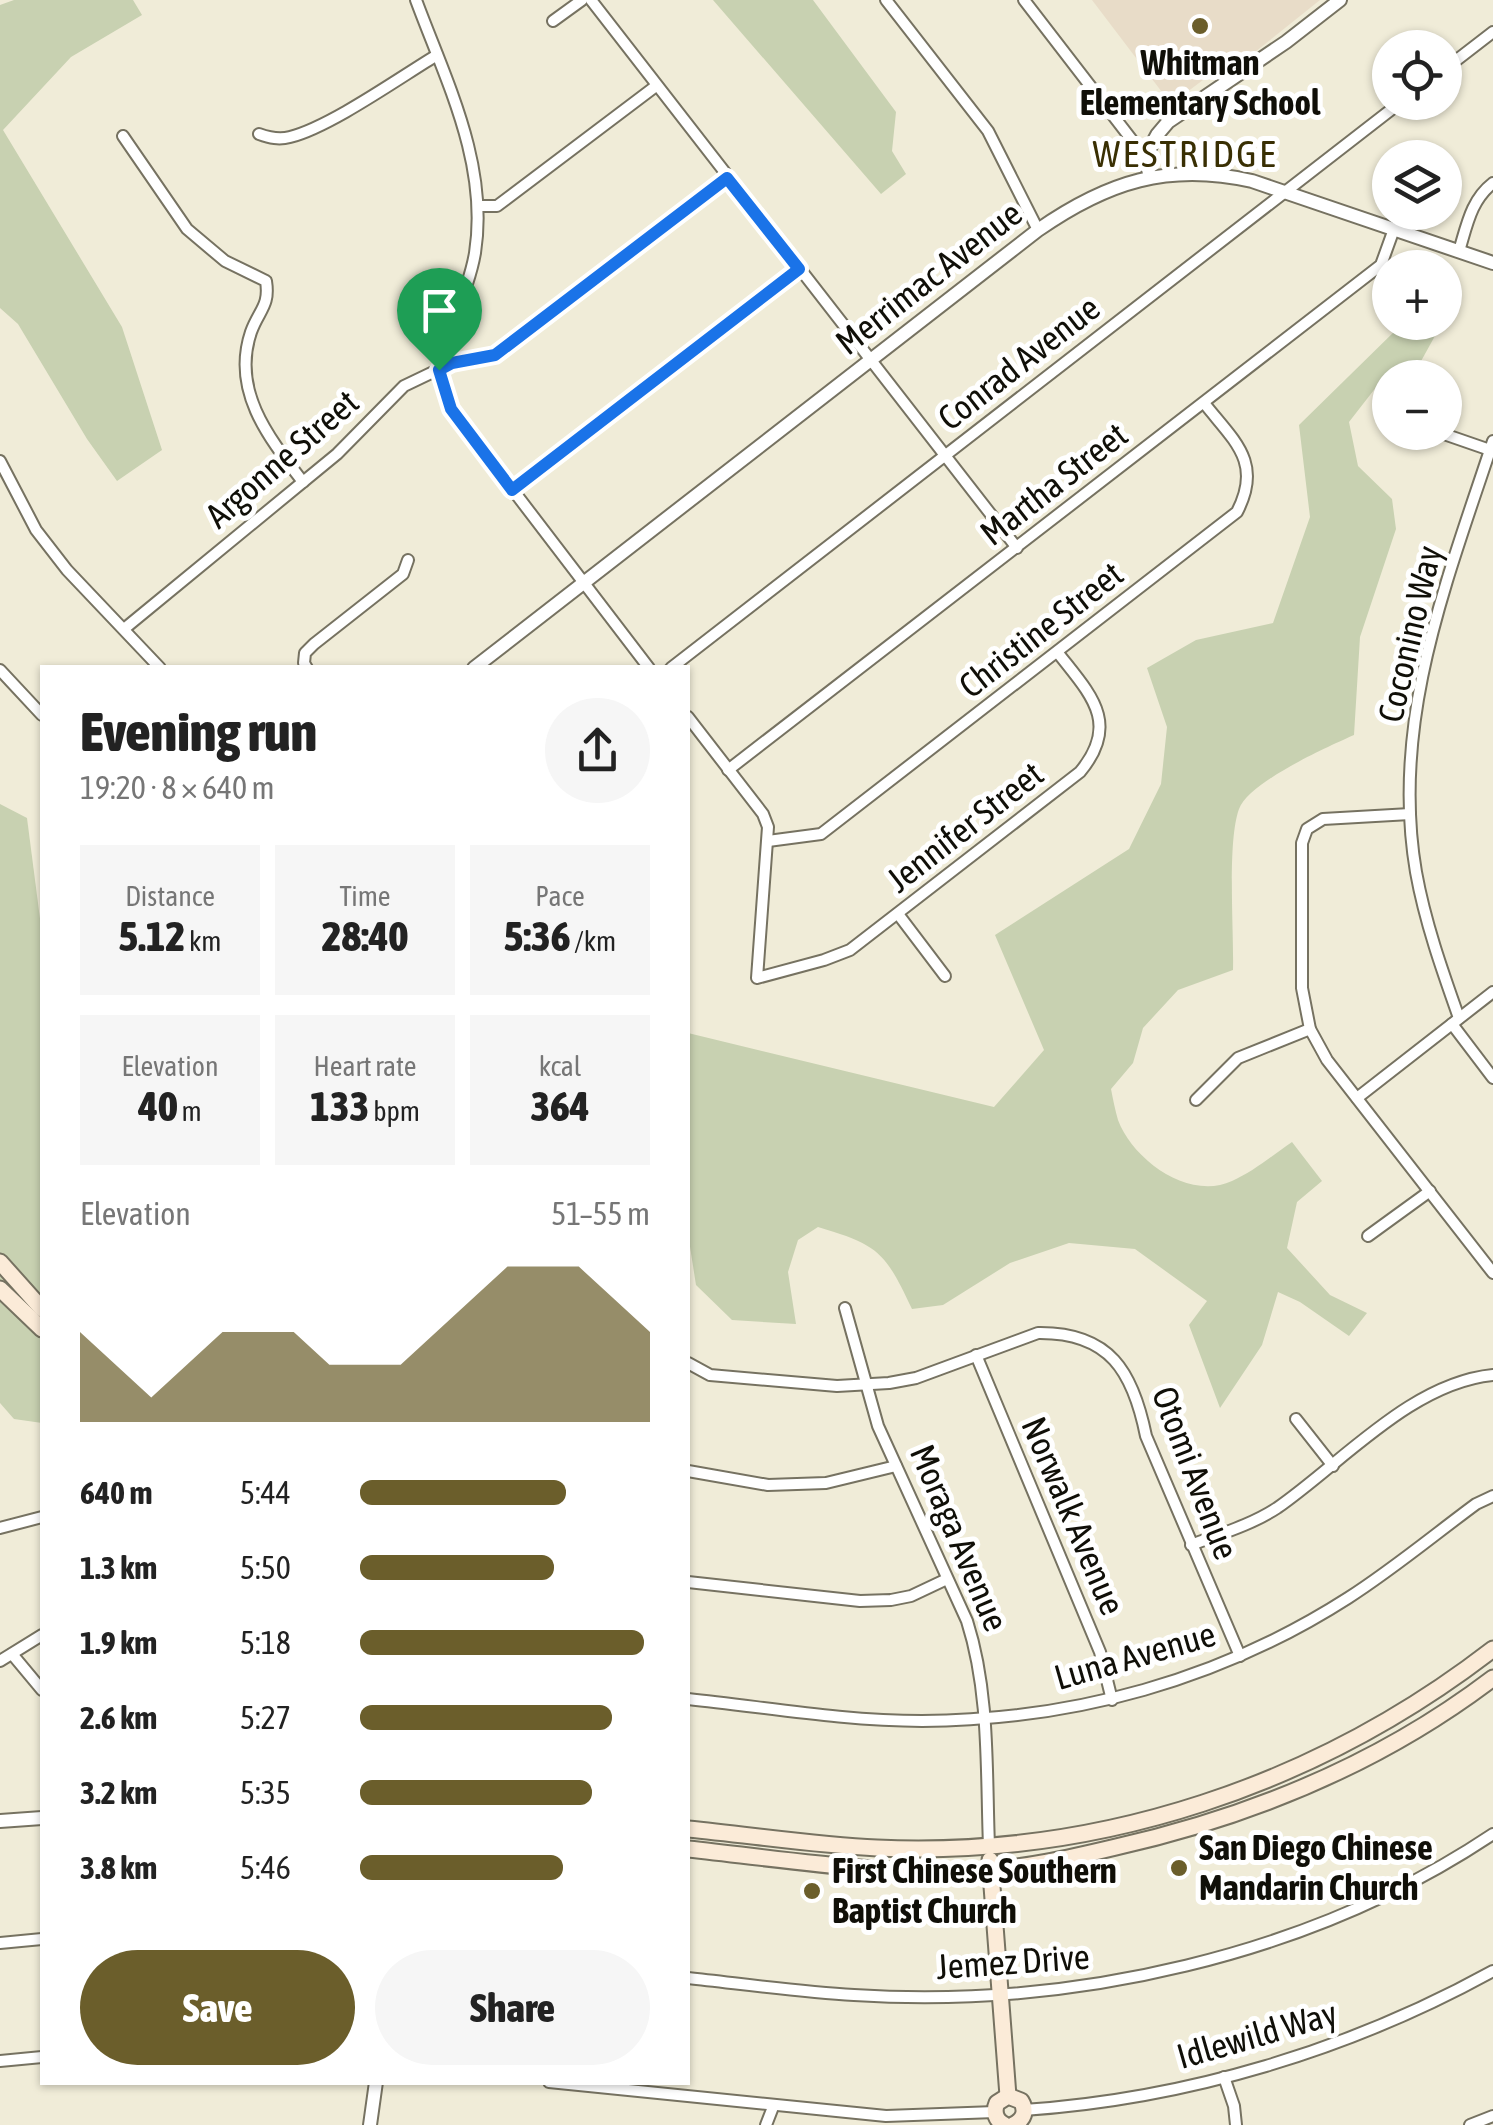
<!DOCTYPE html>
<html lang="en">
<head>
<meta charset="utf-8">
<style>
	:root { --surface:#fff; --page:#f6f6f6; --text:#222; --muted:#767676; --accent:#6b5e2b }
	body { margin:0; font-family:"Asap Condensed",sans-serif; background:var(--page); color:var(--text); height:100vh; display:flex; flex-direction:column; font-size:38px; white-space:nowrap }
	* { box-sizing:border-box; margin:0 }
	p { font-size:32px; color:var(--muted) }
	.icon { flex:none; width:55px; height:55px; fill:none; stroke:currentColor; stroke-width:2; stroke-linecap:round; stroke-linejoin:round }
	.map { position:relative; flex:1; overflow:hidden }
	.details { position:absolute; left:40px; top:665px; width:650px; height:1420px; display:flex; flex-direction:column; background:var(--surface); border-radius:0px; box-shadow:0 2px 8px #0004 }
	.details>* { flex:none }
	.fabs { position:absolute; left:1372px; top:30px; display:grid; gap:20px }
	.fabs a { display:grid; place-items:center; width:90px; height:90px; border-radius:50%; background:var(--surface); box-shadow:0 2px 8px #0004; font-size:50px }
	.pin { position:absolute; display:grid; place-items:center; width:85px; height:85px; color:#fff; margin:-102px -42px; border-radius:50% 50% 50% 0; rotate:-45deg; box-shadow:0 0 10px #0007 }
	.pin .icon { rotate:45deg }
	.round { display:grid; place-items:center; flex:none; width:105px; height:105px; border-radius:52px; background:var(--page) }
	.head { display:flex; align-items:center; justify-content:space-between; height:170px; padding:0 40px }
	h1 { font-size:55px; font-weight:800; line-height:75px }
	.figures { display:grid; grid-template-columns:repeat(3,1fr); gap:15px; height:170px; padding:10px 40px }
	.figures div { display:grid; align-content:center; border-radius:0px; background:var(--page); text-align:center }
	.figures b { font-size:42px; font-weight:800 }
	.figures small { font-size:28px; font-weight:400 }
	.figures p { font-size:28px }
	.chart { height:280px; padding:20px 40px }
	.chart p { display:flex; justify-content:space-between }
	.chart svg { width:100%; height:180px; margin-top:10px; fill:var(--accent); opacity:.7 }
	.action { display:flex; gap:20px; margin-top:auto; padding:20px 40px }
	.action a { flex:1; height:115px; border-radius:60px; background:var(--accent); color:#fff; font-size:40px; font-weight:800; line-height:115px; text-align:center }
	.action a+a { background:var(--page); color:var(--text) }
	ul { padding:0 40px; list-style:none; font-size:32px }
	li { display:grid; grid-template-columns:160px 120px 1fr; align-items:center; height:75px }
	li i { height:25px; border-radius:12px; background:var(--accent) }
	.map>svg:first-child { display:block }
	.education { fill:#e8dcc8 }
	.green { fill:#c8d1b1 }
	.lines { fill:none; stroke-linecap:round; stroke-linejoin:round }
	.minor-casing { stroke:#767261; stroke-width:14 }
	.tertiary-casing { stroke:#767261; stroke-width:16 }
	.secondary-casing { stroke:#767261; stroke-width:19 }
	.minor { stroke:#fff; stroke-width:10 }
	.tertiary { stroke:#fff; stroke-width:12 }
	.secondary { stroke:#fbebd8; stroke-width:15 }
	.route-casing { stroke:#fff; stroke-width:20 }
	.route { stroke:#1a73e8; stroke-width:12 }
	.poi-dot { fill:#6b5e2b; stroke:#fff; stroke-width:4 }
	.labels { text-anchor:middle; stroke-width:10; stroke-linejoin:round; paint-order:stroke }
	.poi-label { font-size:35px; font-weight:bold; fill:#100f08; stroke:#fff; text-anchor:start }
	.street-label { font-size:35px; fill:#100f08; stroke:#fff }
	.neighbourhood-label { font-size:38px; letter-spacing:2.5px; fill:#392f03; stroke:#fff }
</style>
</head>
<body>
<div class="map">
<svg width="1493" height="2125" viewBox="0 0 1493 2125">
	<rect width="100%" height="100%" fill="#f0ecd8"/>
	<polygon class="education" points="1092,0 1320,0 1255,52 1219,68 1171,104"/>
	<g class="green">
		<polygon points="14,0 133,0 142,15 71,57 3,130 122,327 162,450 117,481 87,439 18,324 0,308 0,5"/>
		<polygon points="713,0 813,0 896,112 892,151 906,174 881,194"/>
		<path d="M1399,327L1436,334L1420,363L1377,386L1349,422L1358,466L1392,499L1396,529L1360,637L1354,735C1327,747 1249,782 1239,809C1227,842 1234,930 1233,970L1178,990L1143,1028L1133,1063L1111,1089C1113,1099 1115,1110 1118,1120C1133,1160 1189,1201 1232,1181C1253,1172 1273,1155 1292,1142L1322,1181L1297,1202L1287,1248L1330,1295L1367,1313L1349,1336L1300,1302L1278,1292L1262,1345L1220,1408L1189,1325L1207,1301L1135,1249L1069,1243L1010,1263L943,1305L912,1309C885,1252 879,1245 818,1227L798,1240L788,1272L796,1324L732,1320L696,1285L688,1234V1033L994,1107L1044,1050L995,935L1129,849L1161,784L1167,727L1147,668L1196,640L1273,623L1310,517L1299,425Z"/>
		<polygon points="0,804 27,818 42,934 42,1423 14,1419 0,1403"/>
	</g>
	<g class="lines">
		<g class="minor-casing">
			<g id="minor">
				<path d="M416,0C446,81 489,164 475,253C469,288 451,321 441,355C439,375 444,391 451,409L649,668"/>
				<polyline points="591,0 1017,548"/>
				<polyline points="886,0 988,131 1038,230"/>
				<polyline points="1024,0 1145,157"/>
				<polyline points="553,21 582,0"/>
				<polyline points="1445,69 1493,32"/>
				<path d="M259,134C270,138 279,140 290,137C330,127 399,78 437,55"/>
				<path d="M123,136L187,229L225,261L266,281C270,306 259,310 251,332C231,391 269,438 303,482"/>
				<polyline points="480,206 497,206 656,86"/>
				<path d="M1459,251C1467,225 1471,200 1493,183"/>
				<polyline points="1438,432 1490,450"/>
				<polyline points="0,461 36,530 67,570 160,668"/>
				<polyline points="512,489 799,269"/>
				<polyline points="124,629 337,454 404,386 452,363 495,355 727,177"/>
				<polyline points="307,668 304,663 305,653 314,644 403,574 408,560"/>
				<polyline points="671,668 1401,102"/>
				<polyline points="0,670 42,715"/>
				<path d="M688,717L763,814L768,827L757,978L824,960L850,950L1080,772C1121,723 1090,694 1058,653"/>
				<polyline points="728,770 1381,265 1394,229"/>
				<polyline points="1410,814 1323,819 1307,829 1302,843 1302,988 1310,1029 1327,1060 1493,1273"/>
				<path d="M768,841L821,834L1237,512C1263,462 1234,441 1204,403"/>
				<polyline points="898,914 945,976"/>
				<path d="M1459,1018C1442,970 1425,922 1416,872C1390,721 1447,581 1493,441"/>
				<polyline points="1452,1024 1493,1078"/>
				<polyline points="1357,1098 1493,992"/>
				<polyline points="1196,1100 1238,1058 1310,1029"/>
				<polyline points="1368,1236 1430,1191"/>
				<path d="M845,1308L878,1426L967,1621C990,1693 986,1771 989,1846"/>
				<polyline points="976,1355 1100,1652 1112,1700"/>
				<path d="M688,1363L710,1375L837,1386L889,1383L916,1378L1038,1333C1110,1332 1133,1372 1146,1436L1240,1656"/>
				<polyline points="1296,1419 1333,1466"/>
				<polyline points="688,1471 768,1485 826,1483 896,1466"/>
				<polyline points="0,1528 42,1517"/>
				<path d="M1191,1545C1220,1534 1251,1525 1277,1508C1342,1463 1411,1383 1493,1375"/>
				<polyline points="688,1582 860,1601 891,1600 911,1596 947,1579"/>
				<polyline points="12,1654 42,1690"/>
				<polyline points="0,1661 42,1635"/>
				<path d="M688,1699C765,1707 844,1721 922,1721C1074,1720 1220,1680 1348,1598C1392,1570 1434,1535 1476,1504L1493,1496"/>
				<polyline points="0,1943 42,1939"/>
				<path d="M688,1978C743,1984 799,1992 854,1995C1071,2009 1311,1956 1493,1834"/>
				<polyline points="0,2061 42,2057"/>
				<polyline points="1224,2077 1234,2106 1236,2125"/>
				<polyline points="549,2082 886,2116 995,2112"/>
				<path d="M1024,2110C1187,2099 1350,2050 1493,1971"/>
				<polyline points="766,2125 773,2107"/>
				<polyline points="1470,2125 1493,2116"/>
			</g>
		</g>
		<g class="tertiary-casing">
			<g id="tertiary">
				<polyline points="1150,177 1145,157 1157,135 1168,122 1286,42 1340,0"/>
				<path d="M474,668L1038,230C1107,182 1168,162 1252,181L1493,263"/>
				<polyline points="0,1821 42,1818"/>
				<polyline points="370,2125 376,2082"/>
			</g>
		</g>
		<g class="secondary-casing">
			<g id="secondary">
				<polyline points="0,1262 42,1309"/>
				<polyline points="0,1289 42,1329"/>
				<path d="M688,1829C750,1835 814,1845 877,1848C1100,1858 1317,1785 1493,1649"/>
				<path d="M688,1849C782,1859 879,1875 974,1871C1022,1869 1070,1858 1116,1847C1253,1816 1380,1764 1493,1678"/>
				<polyline points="990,1860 1008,2096"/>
				<path d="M1005,2125C996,2121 993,2112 997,2103L1008,2096L1021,2101C1027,2111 1024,2120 1013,2125"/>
			</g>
		</g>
		<use href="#minor" class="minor"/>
		<use href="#tertiary" class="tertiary"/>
		<use href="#secondary" class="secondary"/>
	</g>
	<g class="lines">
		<g class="route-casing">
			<polygon id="route" points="727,178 799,269 512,490 451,409 439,370 452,363 495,355"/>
		</g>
		<use href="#route" class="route"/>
	</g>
	<g class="poi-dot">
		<circle cx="1200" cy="26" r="10"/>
		<circle cx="1179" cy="1868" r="10"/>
		<circle cx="812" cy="1891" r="10"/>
	</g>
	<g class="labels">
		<g class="poi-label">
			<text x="1200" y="75" text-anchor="middle">Whitman<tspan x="1200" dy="40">Elementary School</tspan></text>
			<text x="1199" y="1860">San Diego Chinese<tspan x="1199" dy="40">Mandarin Church</tspan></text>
			<text x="832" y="1883">First Chinese Southern<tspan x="832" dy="40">Baptist Church</tspan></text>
		</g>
		<g class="street-label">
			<text transform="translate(929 278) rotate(-38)" y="12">Merrimac Avenue</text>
			<text transform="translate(1019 363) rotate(-38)" y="12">Conrad Avenue</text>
			<text transform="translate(282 459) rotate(-41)" y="12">Argonne Street</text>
			<text transform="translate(1054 484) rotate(-38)" y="12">Martha Street</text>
			<text transform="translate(1041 630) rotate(-38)" y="12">Christine Street</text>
			<text transform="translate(1410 634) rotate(-77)" y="12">Coconino Way</text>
			<text transform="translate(965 827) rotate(-38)" y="12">Jennifer Street</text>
			<text transform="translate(1195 1473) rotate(69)" y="12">Otomi Avenue</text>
			<text transform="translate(1073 1516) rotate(67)" y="12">Norwalk Avenue</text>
			<text transform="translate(959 1538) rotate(67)" y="12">Moraga Avenue</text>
			<text transform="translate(1135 1656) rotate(-16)" y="12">Luna Avenue</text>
			<text transform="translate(1013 1962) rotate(-4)" y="12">Jemez Drive</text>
			<text transform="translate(1257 2035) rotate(-16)" y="12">Idlewild Way</text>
		</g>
		<g class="neighbourhood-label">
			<text x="1185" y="167">WESTRIDGE</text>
		</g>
	</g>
</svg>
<div class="fabs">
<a><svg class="icon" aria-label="locate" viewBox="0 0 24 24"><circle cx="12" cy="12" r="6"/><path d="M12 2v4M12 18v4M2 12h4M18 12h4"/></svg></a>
<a><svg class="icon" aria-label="layers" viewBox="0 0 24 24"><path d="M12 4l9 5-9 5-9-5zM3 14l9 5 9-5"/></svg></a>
<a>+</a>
<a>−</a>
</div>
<div class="pin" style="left:439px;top:370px;background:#1e9e55"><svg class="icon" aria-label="arrive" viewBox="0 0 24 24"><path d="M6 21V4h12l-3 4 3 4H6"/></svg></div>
<section class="details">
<div class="head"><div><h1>Evening run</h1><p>19:20 · 8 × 640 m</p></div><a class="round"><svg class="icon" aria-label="share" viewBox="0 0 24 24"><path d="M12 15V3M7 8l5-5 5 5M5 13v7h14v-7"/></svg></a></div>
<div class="figures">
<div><p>Distance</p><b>5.12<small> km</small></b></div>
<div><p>Time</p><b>28:40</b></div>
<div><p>Pace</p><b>5:36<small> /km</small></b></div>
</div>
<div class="figures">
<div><p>Elevation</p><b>40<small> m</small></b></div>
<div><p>Heart rate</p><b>133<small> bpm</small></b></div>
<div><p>kcal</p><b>364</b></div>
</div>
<div class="chart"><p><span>Elevation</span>51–55 m</p>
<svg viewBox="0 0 160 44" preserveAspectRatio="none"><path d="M0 44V22L10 30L20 38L30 30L40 22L50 22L60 22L70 30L80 30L90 30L100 22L110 14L120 6L130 6L140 6L150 14L160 22V44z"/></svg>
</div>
<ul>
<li><b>640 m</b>5:44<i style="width:71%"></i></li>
<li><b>1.3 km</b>5:50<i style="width:67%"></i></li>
<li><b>1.9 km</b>5:18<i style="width:98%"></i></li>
<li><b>2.6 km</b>5:27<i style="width:87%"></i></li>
<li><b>3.2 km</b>5:35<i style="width:80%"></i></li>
<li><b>3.8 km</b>5:46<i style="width:70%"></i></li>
</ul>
<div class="action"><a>Save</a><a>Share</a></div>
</section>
</div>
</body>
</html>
